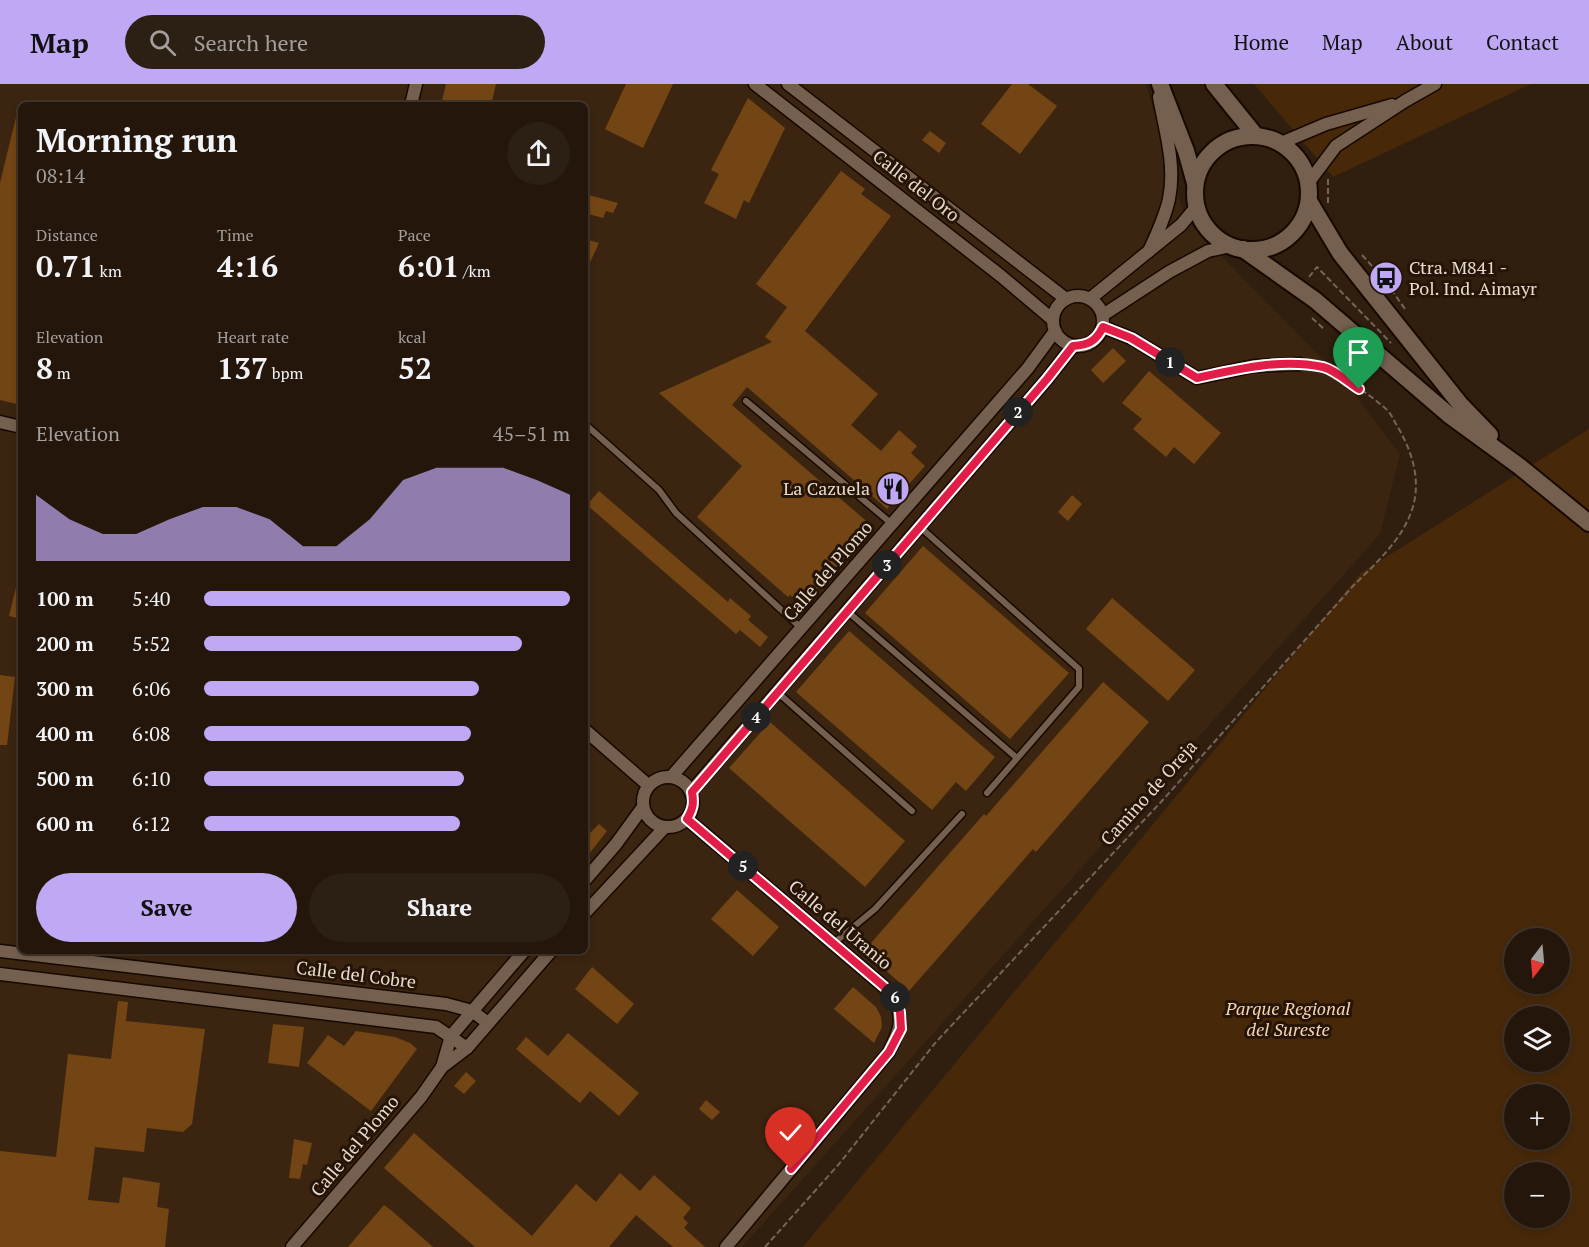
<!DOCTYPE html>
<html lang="en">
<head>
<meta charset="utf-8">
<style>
	:root { --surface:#24160b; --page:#2c1f14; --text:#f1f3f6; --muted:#a39f9d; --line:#41352c; --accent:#bfa9f4 }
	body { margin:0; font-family:"PT Serif",serif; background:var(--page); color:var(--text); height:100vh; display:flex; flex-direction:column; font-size:22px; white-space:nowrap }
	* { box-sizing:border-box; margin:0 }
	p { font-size:20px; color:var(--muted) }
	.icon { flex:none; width:33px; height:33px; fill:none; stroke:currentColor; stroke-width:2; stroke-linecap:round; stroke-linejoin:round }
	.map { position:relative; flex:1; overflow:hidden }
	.details { position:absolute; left:18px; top:18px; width:570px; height:852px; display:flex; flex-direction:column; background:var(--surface); border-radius:9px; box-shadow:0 3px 9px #0003,0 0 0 2px var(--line) }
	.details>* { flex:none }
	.needle { width:39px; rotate:196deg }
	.buttons { position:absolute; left:1504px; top:844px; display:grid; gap:12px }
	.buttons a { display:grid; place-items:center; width:66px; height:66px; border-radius:50%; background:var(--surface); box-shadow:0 3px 9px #0003,0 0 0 2px var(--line); font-size:30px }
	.pin { position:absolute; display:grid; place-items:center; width:51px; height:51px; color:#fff; margin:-62px -26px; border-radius:50% 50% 50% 0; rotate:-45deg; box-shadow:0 0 6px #0007 }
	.pin .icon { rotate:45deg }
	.km { position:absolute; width:30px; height:30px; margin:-15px; border-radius:50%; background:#222; color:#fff; font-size:16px; line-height:30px; text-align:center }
	.round { display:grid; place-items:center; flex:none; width:63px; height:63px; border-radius:32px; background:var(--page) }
	.overview { display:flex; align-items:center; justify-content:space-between; height:102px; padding:0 18px }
	h1 { font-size:33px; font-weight:800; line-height:45px }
	.figures { display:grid; grid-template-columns:repeat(3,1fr); gap:9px; height:102px; padding:6px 18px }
	.figures div { display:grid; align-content:center }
	.figures b { font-size:30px; font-weight:800 }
	.figures small { font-size:16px; font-weight:400 }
	.figures p { font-size:16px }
	.chart { height:168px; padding:12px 18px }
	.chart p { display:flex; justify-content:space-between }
	.chart svg { width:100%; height:108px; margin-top:6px; fill:var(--accent); opacity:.7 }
	.cta { display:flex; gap:12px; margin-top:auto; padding:12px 18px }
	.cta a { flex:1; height:69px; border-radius:36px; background:var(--accent); color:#111; font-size:24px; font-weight:800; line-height:69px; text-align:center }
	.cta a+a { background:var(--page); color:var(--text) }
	ul { padding:0 18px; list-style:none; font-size:20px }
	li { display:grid; grid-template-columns:96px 72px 1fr; align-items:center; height:45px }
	li i { height:15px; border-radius:8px; background:var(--accent) }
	header { display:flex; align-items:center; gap:36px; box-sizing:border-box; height:84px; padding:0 30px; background:var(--accent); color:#111 }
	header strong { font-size:28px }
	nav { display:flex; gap:33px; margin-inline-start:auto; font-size:21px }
	.search { width:420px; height:54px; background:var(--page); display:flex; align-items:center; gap:15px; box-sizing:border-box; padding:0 21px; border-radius:33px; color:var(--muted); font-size:22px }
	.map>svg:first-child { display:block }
	.built { fill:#3c2510; fill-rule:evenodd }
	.green { fill:#47290a; fill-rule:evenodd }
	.building { fill:#734514 }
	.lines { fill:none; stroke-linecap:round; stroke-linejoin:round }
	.service-casing { stroke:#170800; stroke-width:9 }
	.minor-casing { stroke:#170800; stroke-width:15 }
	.secondary-casing { stroke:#170800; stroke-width:20 }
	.path { stroke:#756558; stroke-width:2; stroke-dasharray:6 3; stroke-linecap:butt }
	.service { stroke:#75604f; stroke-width:6 }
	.minor { stroke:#75604f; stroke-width:12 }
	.secondary { stroke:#75604f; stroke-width:16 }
	.route-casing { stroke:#fff; stroke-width:12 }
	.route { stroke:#e11d48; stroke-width:8 }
	.labels { text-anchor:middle; stroke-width:6; stroke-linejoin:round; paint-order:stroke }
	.street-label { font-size:18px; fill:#e7dbd1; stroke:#261506 }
	.poi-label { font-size:18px; fill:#e7dbd1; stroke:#261506; text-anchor:start }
	.park-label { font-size:18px; font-style:italic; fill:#f8d5b7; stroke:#261506 }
</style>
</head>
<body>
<header>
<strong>Map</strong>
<div class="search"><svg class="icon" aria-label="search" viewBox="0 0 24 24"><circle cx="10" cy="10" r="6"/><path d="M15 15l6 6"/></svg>Search here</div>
<nav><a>Home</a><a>Map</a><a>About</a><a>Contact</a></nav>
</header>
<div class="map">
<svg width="1589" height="1163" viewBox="0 0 1589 1163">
	<rect width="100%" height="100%" fill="#301e0f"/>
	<path class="built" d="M0,0H1146L1185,135L1344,297L1400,370L1380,450L742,1163H0ZM21,21H585V867H21Z"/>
	<g class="green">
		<polygon points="1254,0 1531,0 1333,93"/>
		<path d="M1589,345V1163H803L1361,489ZM1515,855H1560V900H1515ZM1515,933H1560V978H1515ZM1515,1011H1560V1056H1515ZM1515,1089H1560V1134H1515Z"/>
	</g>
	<g class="building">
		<polygon points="446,0 496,0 491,21 441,21"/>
		<polygon points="626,0 673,0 643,64 605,45"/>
		<polygon points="1012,0 1028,0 1057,22 1020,70 981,40"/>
		<polygon points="748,14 785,44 749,119 744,116 736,135 704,119 719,90 711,86"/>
		<polygon points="17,29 21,29 21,321 0,316 0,99"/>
		<polygon points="930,47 946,59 939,69 922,56"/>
		<polygon points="841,87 865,105 861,110 891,132 805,247 878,310 851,341 881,367 899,346 917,362 911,369 925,382 887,425 747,303 732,321 872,442 817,506 813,503 799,518 790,511 788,513 697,433 742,382 659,309 772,258 765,253 787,223 756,200"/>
		<polygon points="585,110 618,119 613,129 606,127 603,134 585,129"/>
		<polygon points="585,155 599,159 585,189"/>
		<polygon points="1113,264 1126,277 1103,299 1091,286"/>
		<polygon points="1149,287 1221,349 1194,380 1174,363 1166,373 1133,345 1142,335 1122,319"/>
		<polygon points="599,407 728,518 730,514 751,532 748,536 768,553 760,563 740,546 736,550 587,421"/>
		<polygon points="1072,411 1082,420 1068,437 1058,428"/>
		<polygon points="923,462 1069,589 1010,655 865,529"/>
		<polygon points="17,499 21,500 21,535 9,532"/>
		<polygon points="1112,514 1195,586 1168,617 1086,545"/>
		<polygon points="849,547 995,673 966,707 956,698 932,726 796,608"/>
		<polygon points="0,591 15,593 7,661 0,661"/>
		<polygon points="1103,598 1149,638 1036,768 1033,765 909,907 864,867 984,730 986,732"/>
		<polygon points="770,638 905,757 865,803 729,684"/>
		<polygon points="599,740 607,747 585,775 585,751 587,752"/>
		<polygon points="737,806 779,843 753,872 711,835"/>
		<polygon points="592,883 634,920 617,940 575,905"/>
		<polygon points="853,903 876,923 881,933 882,943 874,959 834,925"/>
		<polygon points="118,917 128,918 126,937 205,945 192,1040 183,1048 147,1044 144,1068 95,1063 88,1116 119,1119 123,1093 160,1099 157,1123 169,1125 165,1163 0,1163 0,1067 56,1073 68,970 111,975"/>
		<polygon points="273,940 304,943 299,983 268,979"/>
		<polygon points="356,947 395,953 410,959 417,965 371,1027 307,979 328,951 344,962"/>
		<polygon points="568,949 639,1009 619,1032 590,1007 580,1019 516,965 526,953 548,972"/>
		<polygon points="466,988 476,997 464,1010 454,1002"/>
		<polygon points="706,1016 720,1028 712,1036 699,1025"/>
		<polygon points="414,1049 532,1152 576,1100 596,1118 620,1089 640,1107 654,1091 691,1124 683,1134 688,1139 684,1144 705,1163 673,1163 636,1131 609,1163 475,1163 384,1084"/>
		<polygon points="294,1055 312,1059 307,1081 303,1080 300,1095 289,1094"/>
		<polygon points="384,1121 392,1127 433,1163 348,1163"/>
	</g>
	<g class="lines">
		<g class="service-casing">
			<g id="service">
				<polyline points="746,317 892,440"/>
				<polyline points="585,340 659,406 676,429 801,544"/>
				<polyline points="920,443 1079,585 1079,603 987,709"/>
				<polyline points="847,527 1017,674"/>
				<polyline points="777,608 912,727"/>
				<polyline points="834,859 875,825 962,730"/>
			</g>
		</g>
		<g class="minor-casing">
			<g id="minor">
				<polyline points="755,0 1001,192 1053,236"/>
				<polyline points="788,0 1066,215"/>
				<polyline points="411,21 416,0"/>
				<polyline points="1281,59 1326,40 1392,21"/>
				<polyline points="1309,98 1336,62 1405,17 1435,0"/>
				<path d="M1149,167C1157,150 1165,133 1169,115C1176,81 1165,46 1159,13"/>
				<circle cx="1078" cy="237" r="25"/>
				<polyline points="1091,214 1181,141 1196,123"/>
				<polyline points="1103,231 1169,188 1208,167 1231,162"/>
				<polyline points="1103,243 1131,254 1197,294 1254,282 1300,280"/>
				<polyline points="0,338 21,343"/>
				<polyline points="585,646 648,701"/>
				<polyline points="672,692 1028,284 1055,247"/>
				<circle cx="668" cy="718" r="25"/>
				<polyline points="691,708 1047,295 1073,262"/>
				<path d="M687,735L895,912C903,939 901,943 889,968L726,1163"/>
				<polyline points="585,796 616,760 643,723"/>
				<polyline points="585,829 665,743"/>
				<polyline points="0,867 446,920 472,927 488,939"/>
				<polyline points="0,890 436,943 467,964"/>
				<polyline points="442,983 451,952 524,867"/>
				<polyline points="292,1163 421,1013 442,983 467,964 551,867"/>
			</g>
		</g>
		<g class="secondary-casing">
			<g id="secondary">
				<polyline points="1160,0 1186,67 1195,99"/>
				<polyline points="1214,0 1256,52"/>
				<circle cx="1252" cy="109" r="57"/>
				<polyline points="1309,117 1340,169 1460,320 1490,351"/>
				<polyline points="1243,165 1315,216 1449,331 1519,382 1589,439"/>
			</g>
		</g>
		<g class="path">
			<polyline points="1328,119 1328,95"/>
			<polyline points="1362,171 1384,195 1405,225"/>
			<polyline points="1309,193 1317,183 1391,259"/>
			<polyline points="1312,234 1325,246"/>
			<path d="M765,1163L839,1080L936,958L1161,718L1353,502C1373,482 1399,459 1410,431C1423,400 1413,368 1396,340C1393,335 1391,329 1386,325C1375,315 1362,306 1349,298C1336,291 1327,284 1312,282"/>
		</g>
		<use href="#service" class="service"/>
		<use href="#minor" class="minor"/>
		<use href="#secondary" class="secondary"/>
	</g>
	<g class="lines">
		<g class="route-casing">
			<path id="route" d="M791,1085L889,968L901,945L900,928L895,912L687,735C693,725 694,719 692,708L1047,295L1073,262C1089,261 1096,257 1103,243L1131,254L1197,294C1238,285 1282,274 1323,283C1335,286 1348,298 1359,305"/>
		</g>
		<use href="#route" class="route"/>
	</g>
	<defs>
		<g id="bus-disc" transform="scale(1.725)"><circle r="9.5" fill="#bfa9f4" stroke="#261506"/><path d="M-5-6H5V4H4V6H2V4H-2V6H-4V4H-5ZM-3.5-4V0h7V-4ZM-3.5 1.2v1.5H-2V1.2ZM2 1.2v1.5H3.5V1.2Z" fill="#111"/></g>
		<g id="restaurant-disc" transform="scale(1.725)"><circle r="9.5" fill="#bfa9f4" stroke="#261506"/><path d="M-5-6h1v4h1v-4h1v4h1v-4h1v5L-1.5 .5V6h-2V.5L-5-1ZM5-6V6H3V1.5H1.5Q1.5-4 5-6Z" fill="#111"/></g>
	</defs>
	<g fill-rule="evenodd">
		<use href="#bus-disc" x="1386" y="194"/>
		<use href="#restaurant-disc" x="893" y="405"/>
	</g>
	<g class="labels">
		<g class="street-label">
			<text transform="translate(916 102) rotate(38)" y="6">Calle del Oro</text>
			<text transform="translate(828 487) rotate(-49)" y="6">Calle del Plomo</text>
			<text transform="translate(1149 709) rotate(-48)" y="6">Camino de Oreja</text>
			<text transform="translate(840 841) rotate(40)" y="6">Calle del Uranio</text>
			<text transform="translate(356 891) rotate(7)" y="6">Calle del Cobre</text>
			<text transform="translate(355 1062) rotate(-50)" y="6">Calle del Plomo</text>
		</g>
		<g class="poi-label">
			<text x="1409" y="190">Ctra. M841 -<tspan x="1409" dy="21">Pol. Ind. Aimayr</tspan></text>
			<text x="870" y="411" text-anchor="end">La Cazuela</text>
		</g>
		<g class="park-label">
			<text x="1288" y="931">Parque Regional<tspan x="1288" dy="21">del Sureste</tspan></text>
		</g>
	</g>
</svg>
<div class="buttons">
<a><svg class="needle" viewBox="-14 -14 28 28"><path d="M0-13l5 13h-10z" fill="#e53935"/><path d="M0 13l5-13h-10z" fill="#a39f9d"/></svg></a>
<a><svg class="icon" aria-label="layers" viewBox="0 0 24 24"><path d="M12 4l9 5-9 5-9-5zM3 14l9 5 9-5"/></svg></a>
<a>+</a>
<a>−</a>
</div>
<div class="pin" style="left:1359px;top:305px;background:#1e9e55"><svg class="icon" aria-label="arrive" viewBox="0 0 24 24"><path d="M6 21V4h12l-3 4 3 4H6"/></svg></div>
<div class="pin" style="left:791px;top:1085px;background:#d93025"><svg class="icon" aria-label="check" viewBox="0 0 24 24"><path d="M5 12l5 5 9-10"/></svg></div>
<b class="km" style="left:1170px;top:278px">1</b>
<b class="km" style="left:1018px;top:328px">2</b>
<b class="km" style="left:887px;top:481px">3</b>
<b class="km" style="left:756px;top:633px">4</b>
<b class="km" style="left:743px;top:782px">5</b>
<b class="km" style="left:895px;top:913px">6</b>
<section class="details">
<div class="overview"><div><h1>Morning run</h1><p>08:14</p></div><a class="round"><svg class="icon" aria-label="share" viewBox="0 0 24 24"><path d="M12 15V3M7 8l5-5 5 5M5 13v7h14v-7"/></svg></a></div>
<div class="figures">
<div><p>Distance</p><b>0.71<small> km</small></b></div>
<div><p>Time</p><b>4:16</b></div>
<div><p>Pace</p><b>6:01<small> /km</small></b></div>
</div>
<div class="figures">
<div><p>Elevation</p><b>8<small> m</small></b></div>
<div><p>Heart rate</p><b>137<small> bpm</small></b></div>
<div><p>kcal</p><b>52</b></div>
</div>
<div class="chart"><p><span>Elevation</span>45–51 m</p>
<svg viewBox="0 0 160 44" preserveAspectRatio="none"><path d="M0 44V17L10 27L20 33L30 33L40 27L50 22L60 22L70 27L80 38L90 38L100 27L110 11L120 6L130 6L140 6L150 11L160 17V44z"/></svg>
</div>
<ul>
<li><b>100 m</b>5:40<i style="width:100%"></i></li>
<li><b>200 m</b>5:52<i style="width:87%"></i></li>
<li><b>300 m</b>6:06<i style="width:75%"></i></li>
<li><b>400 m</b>6:08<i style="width:73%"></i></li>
<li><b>500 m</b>6:10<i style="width:71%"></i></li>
<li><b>600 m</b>6:12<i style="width:70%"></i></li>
</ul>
<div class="cta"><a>Save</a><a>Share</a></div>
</section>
</div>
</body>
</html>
